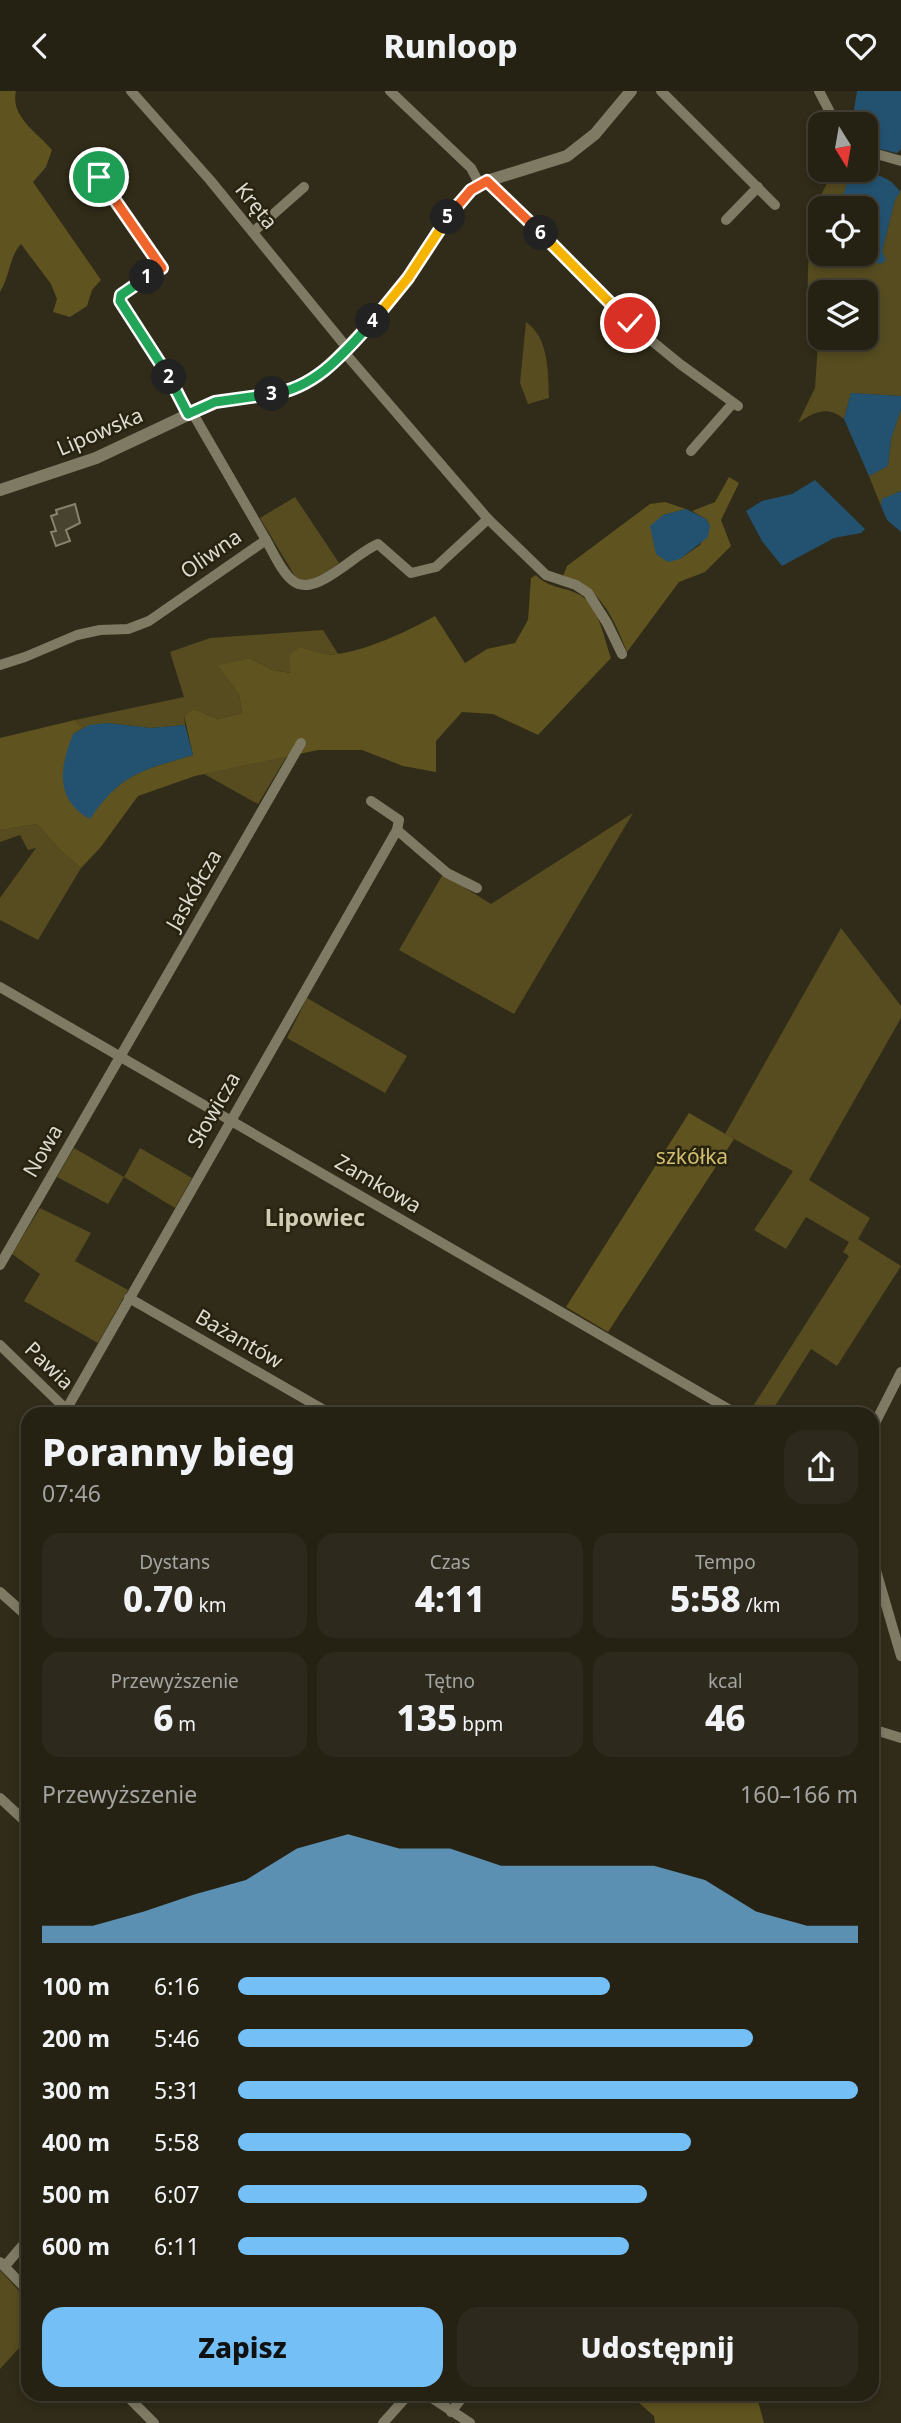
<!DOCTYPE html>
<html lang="pl">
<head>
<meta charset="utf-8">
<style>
	:root { --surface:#252113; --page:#2d291c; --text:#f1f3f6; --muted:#a3a3a0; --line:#423e33; --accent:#74c0f6 }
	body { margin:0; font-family:"Noto Sans",sans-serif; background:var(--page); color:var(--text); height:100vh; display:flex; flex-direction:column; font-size:26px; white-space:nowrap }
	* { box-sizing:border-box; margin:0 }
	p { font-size:23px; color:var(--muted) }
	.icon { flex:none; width:38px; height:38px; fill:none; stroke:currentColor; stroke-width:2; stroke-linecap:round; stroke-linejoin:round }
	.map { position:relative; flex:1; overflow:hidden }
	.side { position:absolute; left:21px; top:1316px; width:858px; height:994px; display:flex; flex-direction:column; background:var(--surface); border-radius:21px; box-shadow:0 4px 10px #0003,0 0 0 2px var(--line) }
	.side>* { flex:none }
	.needle { width:46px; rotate:169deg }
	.fabs { position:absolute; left:808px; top:21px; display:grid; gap:14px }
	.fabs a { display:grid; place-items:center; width:70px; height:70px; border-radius:14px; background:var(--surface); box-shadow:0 4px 10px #0003,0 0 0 2px var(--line); font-size:35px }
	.pin { position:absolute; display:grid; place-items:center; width:60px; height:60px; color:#fff; margin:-30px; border:4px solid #fff; border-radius:50%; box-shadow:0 2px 7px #0007 }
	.km { position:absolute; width:35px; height:35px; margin:-18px; border-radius:50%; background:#222; color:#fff; font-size:19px; line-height:35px; text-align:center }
	.round { display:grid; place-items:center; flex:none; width:74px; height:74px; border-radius:21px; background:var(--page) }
	.headline { display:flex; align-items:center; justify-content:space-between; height:119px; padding:0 21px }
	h1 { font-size:38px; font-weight:800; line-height:52px }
	.stats { display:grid; grid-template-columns:repeat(3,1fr); gap:10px; height:119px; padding:7px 21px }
	.stats div { display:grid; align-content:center; border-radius:18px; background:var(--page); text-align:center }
	.stats b { font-size:35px; font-weight:800 }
	.stats small { font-size:19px; font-weight:400 }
	.stats p { font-size:19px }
	.chart { height:196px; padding:14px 21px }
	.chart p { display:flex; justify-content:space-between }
	.chart svg { width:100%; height:126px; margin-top:7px; fill:var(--accent); opacity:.7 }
	.cta { display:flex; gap:14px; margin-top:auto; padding:14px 21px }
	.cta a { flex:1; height:80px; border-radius:21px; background:var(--accent); color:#111; font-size:28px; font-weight:800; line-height:80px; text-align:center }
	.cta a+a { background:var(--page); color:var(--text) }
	ul { padding:0 21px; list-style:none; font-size:23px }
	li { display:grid; grid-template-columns:112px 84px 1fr; align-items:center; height:52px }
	li i { height:18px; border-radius:9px; background:var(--accent) }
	header { display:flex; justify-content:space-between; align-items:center; height:91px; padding:0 21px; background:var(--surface); font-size:32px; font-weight:800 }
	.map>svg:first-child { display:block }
	.green { fill:#564c20; fill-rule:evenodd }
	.forest { fill:#5f531f }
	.water { fill:#235271 }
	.building { fill:#48432f; stroke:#88836d; stroke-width:2 }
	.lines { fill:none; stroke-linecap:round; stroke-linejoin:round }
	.minor { stroke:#7f7a64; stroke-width:10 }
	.tertiary { stroke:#7f7a64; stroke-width:12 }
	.split-1-casing { stroke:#fff; stroke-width:14 }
	.split-2-casing { stroke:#fff; stroke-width:14 }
	.split-3-casing { stroke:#fff; stroke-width:14 }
	.split-4-casing { stroke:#fff; stroke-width:14 }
	.split-5-casing { stroke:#fff; stroke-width:14 }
	.split-6-casing { stroke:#fff; stroke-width:14 }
	.split-7-casing { stroke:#fff; stroke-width:14 }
	.split-1 { stroke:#f0652b; stroke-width:9 }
	.split-2 { stroke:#22a559; stroke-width:9 }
	.split-3 { stroke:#22a559; stroke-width:9 }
	.split-4 { stroke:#22a559; stroke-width:9 }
	.split-5 { stroke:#f5b400; stroke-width:9 }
	.split-6 { stroke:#f0652b; stroke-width:9 }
	.split-7 { stroke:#f5b400; stroke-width:9 }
	.labels { text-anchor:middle; stroke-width:5; stroke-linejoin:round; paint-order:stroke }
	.street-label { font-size:21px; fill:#dddbcf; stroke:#272310 }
	.park-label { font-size:21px; fill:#d1bf6f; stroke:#272310 }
	.neighbourhood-label { font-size:23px; font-weight:bold; fill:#d1ccb4; stroke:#272310 }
</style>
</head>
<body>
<header><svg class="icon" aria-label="back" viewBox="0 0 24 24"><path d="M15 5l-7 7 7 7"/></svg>Runloop<svg class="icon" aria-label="heart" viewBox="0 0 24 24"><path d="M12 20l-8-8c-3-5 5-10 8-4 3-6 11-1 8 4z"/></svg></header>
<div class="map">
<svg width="901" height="2332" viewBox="0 0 901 2332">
	<rect width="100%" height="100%" fill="#312c19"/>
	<g class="green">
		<path d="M838,79L859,80L849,87L839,117H821V163H844L865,170L882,160L895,109L901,98V305L851,302L844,328C828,314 813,321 798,332L815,297L820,223L808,212C807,173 808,106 838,79ZM821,201H866V247H821Z"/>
		<path d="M526,231C549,247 548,280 549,307L528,313L520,292Z"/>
		<polygon points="901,318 901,400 883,408 881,415 869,385 888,375 891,348"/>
		<path d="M295,406L339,472C325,483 314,494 296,487L260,427Z"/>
		<polygon points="323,539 338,563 320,563 300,556 292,582 272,579 249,567 219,574 239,603 242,622 218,628 194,618 184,624 185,634 151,637 107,632 83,637 75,629 184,606 170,561 210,547"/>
		<polygon points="287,665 258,713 204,683"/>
		<polygon points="633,722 514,923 399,859 443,783 491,813"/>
		<polygon points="37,733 61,760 81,777 38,849 0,829 0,807 36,757 28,759 20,744 0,751 0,739"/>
		<polygon points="841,837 901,915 901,927 809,1089 870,1127 858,1148 901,1175 837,1275 811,1258 770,1323 755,1323 750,1320 849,1165 843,1161 849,1151 806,1126 786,1158 754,1139 793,1080 725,1043"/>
		<polygon points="307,907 407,965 385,1002 287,947"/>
		<polygon points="74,1057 124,1086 140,1057 192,1087 175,1117 124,1086 108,1113 57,1086"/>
		<polygon points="40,1117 91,1142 75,1170 128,1199 98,1252 24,1210 40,1183 12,1163"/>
		<polygon points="0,2179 28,2210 28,2247 0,2278"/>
	</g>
	<g class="forest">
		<path d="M0,0H16C10,26 37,41 52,59L46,76L33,91L101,189L92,199L87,215L70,226L53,221L57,208L51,193L21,153C9,166 10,185 0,201Z"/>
		<path d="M729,386L739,392L721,429L731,455L705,481L679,491L627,561C614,528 600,495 563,485L567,475L650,413L665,411L686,418L663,424L680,468L700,454L710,435L706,428L692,420L715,411Z"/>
		<path d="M536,484C549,498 564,495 580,504C599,515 604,548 611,567L538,644L493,623L462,621L436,650V681L403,675L362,659H318L195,685L138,705L100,757L81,777L61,760L37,733L0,739V647L75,629L83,637L73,643L90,727C121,682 143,679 193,664L184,624L194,618L218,628L242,622L239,603L218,574L249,567L272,579L291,582L289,565L300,556C312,560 324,565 337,563C366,560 410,539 435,525L465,572L487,558L515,552L528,529L531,487Z"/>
		<polygon points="689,1022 734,1048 608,1241 566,1216"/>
		<polygon points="629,2303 756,2303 764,2332 655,2332 654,2325"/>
	</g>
	<g class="water">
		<polygon points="857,0 901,0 901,58 897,62 871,56 866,51 866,33 856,33 854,19"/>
		<path d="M859,80C876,83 891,86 900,101L895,109L882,160L886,169L881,173L844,163H866V117H839L849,86Z"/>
		<polygon points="851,302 901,305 901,318 891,348 888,375 869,385 844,328"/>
		<polygon points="815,389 865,438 861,442 834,447 782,475 762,450 746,420 762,410 792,403"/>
		<polygon points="901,400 901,441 887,429 881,415 882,408"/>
		<polygon points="686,418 706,428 710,435 708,446 680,468 668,471 656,463 650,435 663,424"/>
		<path d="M107,632L151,637L185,634L193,664C143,679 121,682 90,728C54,708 60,676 73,643L89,634Z"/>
	</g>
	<polygon class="building" points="75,413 80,432 66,439 70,450 56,455 51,441 56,440 51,425 57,423 56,419"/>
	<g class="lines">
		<g class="minor">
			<polyline points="131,0 210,89 348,258"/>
			<polyline points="390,0 471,77 480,94"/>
			<polyline points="661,0 775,114"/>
			<polyline points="819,0 836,33"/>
			<polyline points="866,60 901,70"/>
			<path d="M99,86L162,177C149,185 124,194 120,210L178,299L188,323"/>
			<polyline points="487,90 630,232 680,273 738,315"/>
			<polyline points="726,129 758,96"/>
			<polyline points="253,141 304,96"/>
			<polyline points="344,261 488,428 546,484 576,494 588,502 607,532 622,563"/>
			<polyline points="192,321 266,449"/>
			<polyline points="691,360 733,312"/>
			<path d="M0,574L25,566L77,544L100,539L128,538L149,530L266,449C273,461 282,482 293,490C315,508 356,461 378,453L411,482L436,476L488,428"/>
			<polyline points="371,710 399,729 397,739"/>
			<polyline points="0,896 737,1323"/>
			<polyline points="0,1174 301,652"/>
			<polyline points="129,1207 331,1323"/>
			<polyline points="0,1254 70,1322"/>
			<polyline points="66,1319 397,739 447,782 477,797"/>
			<polyline points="872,1338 901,1281"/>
			<polyline points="872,1466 901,1565"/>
			<polyline points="0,1501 28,1526"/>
			<polyline points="872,1638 901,1647"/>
			<polyline points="0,1707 28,1733"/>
			<polyline points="0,2171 28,2200"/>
			<polyline points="5,2175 28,2148"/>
			<polyline points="125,2303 154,2332"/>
			<polyline points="426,2303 470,2332"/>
			<polyline points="451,2321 465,2303"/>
			<polyline points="383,2332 409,2303"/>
		</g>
		<polyline class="tertiary" points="0,399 96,367 215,311 282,301 302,294 323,281 379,223 408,187 457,113 471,99 487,90 567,65 595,43 631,0"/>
	</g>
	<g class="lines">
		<g class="split-1-casing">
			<polyline id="split-1" points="99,86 162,177 147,186"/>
		</g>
		<g class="split-2-casing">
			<polyline id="split-2" points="147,186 121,204 120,210 169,286"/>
		</g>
		<g class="split-3-casing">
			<polyline id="split-3" points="169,286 188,323 215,311 272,303"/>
		</g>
		<g class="split-4-casing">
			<path id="split-4" d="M272,303C316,297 345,261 373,230"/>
		</g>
		<g class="split-5-casing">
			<polyline id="split-5" points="373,230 408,187 448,126"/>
		</g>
		<g class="split-6-casing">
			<polyline id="split-6" points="448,126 471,99 487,90 541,142"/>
		</g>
		<g class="split-7-casing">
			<polyline id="split-7" points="541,142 630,232"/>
		</g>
		<use href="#split-1" class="split-1"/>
		<use href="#split-2" class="split-2"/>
		<use href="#split-3" class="split-3"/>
		<use href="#split-4" class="split-4"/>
		<use href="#split-5" class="split-5"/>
		<use href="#split-6" class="split-6"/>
		<use href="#split-7" class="split-7"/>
	</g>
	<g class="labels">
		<g class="street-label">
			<text transform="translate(256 115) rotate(51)" y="7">Kręta</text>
			<text transform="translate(100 341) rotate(-23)" y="7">Lipowska</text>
			<text transform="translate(211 463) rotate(-35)" y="7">Oliwna</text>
			<text transform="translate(194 799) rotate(-60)" y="7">Jaskółcza</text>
			<text transform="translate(214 1019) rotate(-60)" y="7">Słowicza</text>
			<text transform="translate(43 1060) rotate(-60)" y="7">Nowa</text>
			<text transform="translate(378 1093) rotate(30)" y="7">Zamkowa</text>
			<text transform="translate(239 1248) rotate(30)" y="7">Bażantów</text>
			<text transform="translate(49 1275) rotate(44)" y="7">Pawia</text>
		</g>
		<g class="park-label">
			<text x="692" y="1073">szkółka</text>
		</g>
		<g class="neighbourhood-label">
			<text x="315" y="1135">Lipowiec</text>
		</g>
	</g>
</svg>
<div class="fabs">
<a><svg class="needle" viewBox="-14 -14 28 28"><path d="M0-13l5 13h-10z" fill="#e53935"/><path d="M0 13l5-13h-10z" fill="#a3a3a0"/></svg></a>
<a><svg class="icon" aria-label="locate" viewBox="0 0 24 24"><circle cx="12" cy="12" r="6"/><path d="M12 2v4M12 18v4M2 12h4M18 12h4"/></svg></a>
<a><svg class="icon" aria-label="layers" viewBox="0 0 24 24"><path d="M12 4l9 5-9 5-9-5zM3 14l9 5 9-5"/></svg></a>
</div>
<div class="pin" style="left:99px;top:86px;background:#1e9e55"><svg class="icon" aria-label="arrive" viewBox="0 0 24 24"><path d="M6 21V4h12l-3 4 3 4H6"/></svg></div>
<div class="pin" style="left:630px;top:232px;background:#d93025"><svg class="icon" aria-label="check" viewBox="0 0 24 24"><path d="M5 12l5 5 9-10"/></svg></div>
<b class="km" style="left:147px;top:186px">1</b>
<b class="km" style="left:169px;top:286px">2</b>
<b class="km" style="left:272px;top:303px">3</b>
<b class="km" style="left:373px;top:230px">4</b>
<b class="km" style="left:448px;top:126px">5</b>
<b class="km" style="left:541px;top:142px">6</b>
<section class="side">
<div class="headline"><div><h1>Poranny bieg</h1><p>07:46</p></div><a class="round"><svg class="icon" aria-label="share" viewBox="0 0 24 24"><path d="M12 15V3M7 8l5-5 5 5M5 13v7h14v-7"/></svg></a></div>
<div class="stats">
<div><p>Dystans</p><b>0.70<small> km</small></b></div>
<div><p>Czas</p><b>4:11</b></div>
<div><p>Tempo</p><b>5:58<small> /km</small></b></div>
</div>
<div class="stats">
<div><p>Przewyższenie</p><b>6<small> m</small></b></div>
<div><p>Tętno</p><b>135<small> bpm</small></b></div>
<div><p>kcal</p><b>46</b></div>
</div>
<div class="chart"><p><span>Przewyższenie</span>160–166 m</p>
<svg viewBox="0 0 160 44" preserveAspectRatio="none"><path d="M0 44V38L10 38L20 33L30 27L40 22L50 11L60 6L70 11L80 11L90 17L100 17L110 17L120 17L130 22L140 33L150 38L160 38V44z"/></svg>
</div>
<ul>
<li><b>100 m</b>6:16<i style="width:60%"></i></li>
<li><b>200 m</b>5:46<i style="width:83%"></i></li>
<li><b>300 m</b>5:31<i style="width:100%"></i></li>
<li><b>400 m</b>5:58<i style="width:73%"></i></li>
<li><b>500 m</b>6:07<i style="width:66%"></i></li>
<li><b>600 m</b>6:11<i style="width:63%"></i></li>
</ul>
<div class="cta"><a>Zapisz</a><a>Udostępnij</a></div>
</section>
</div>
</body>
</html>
